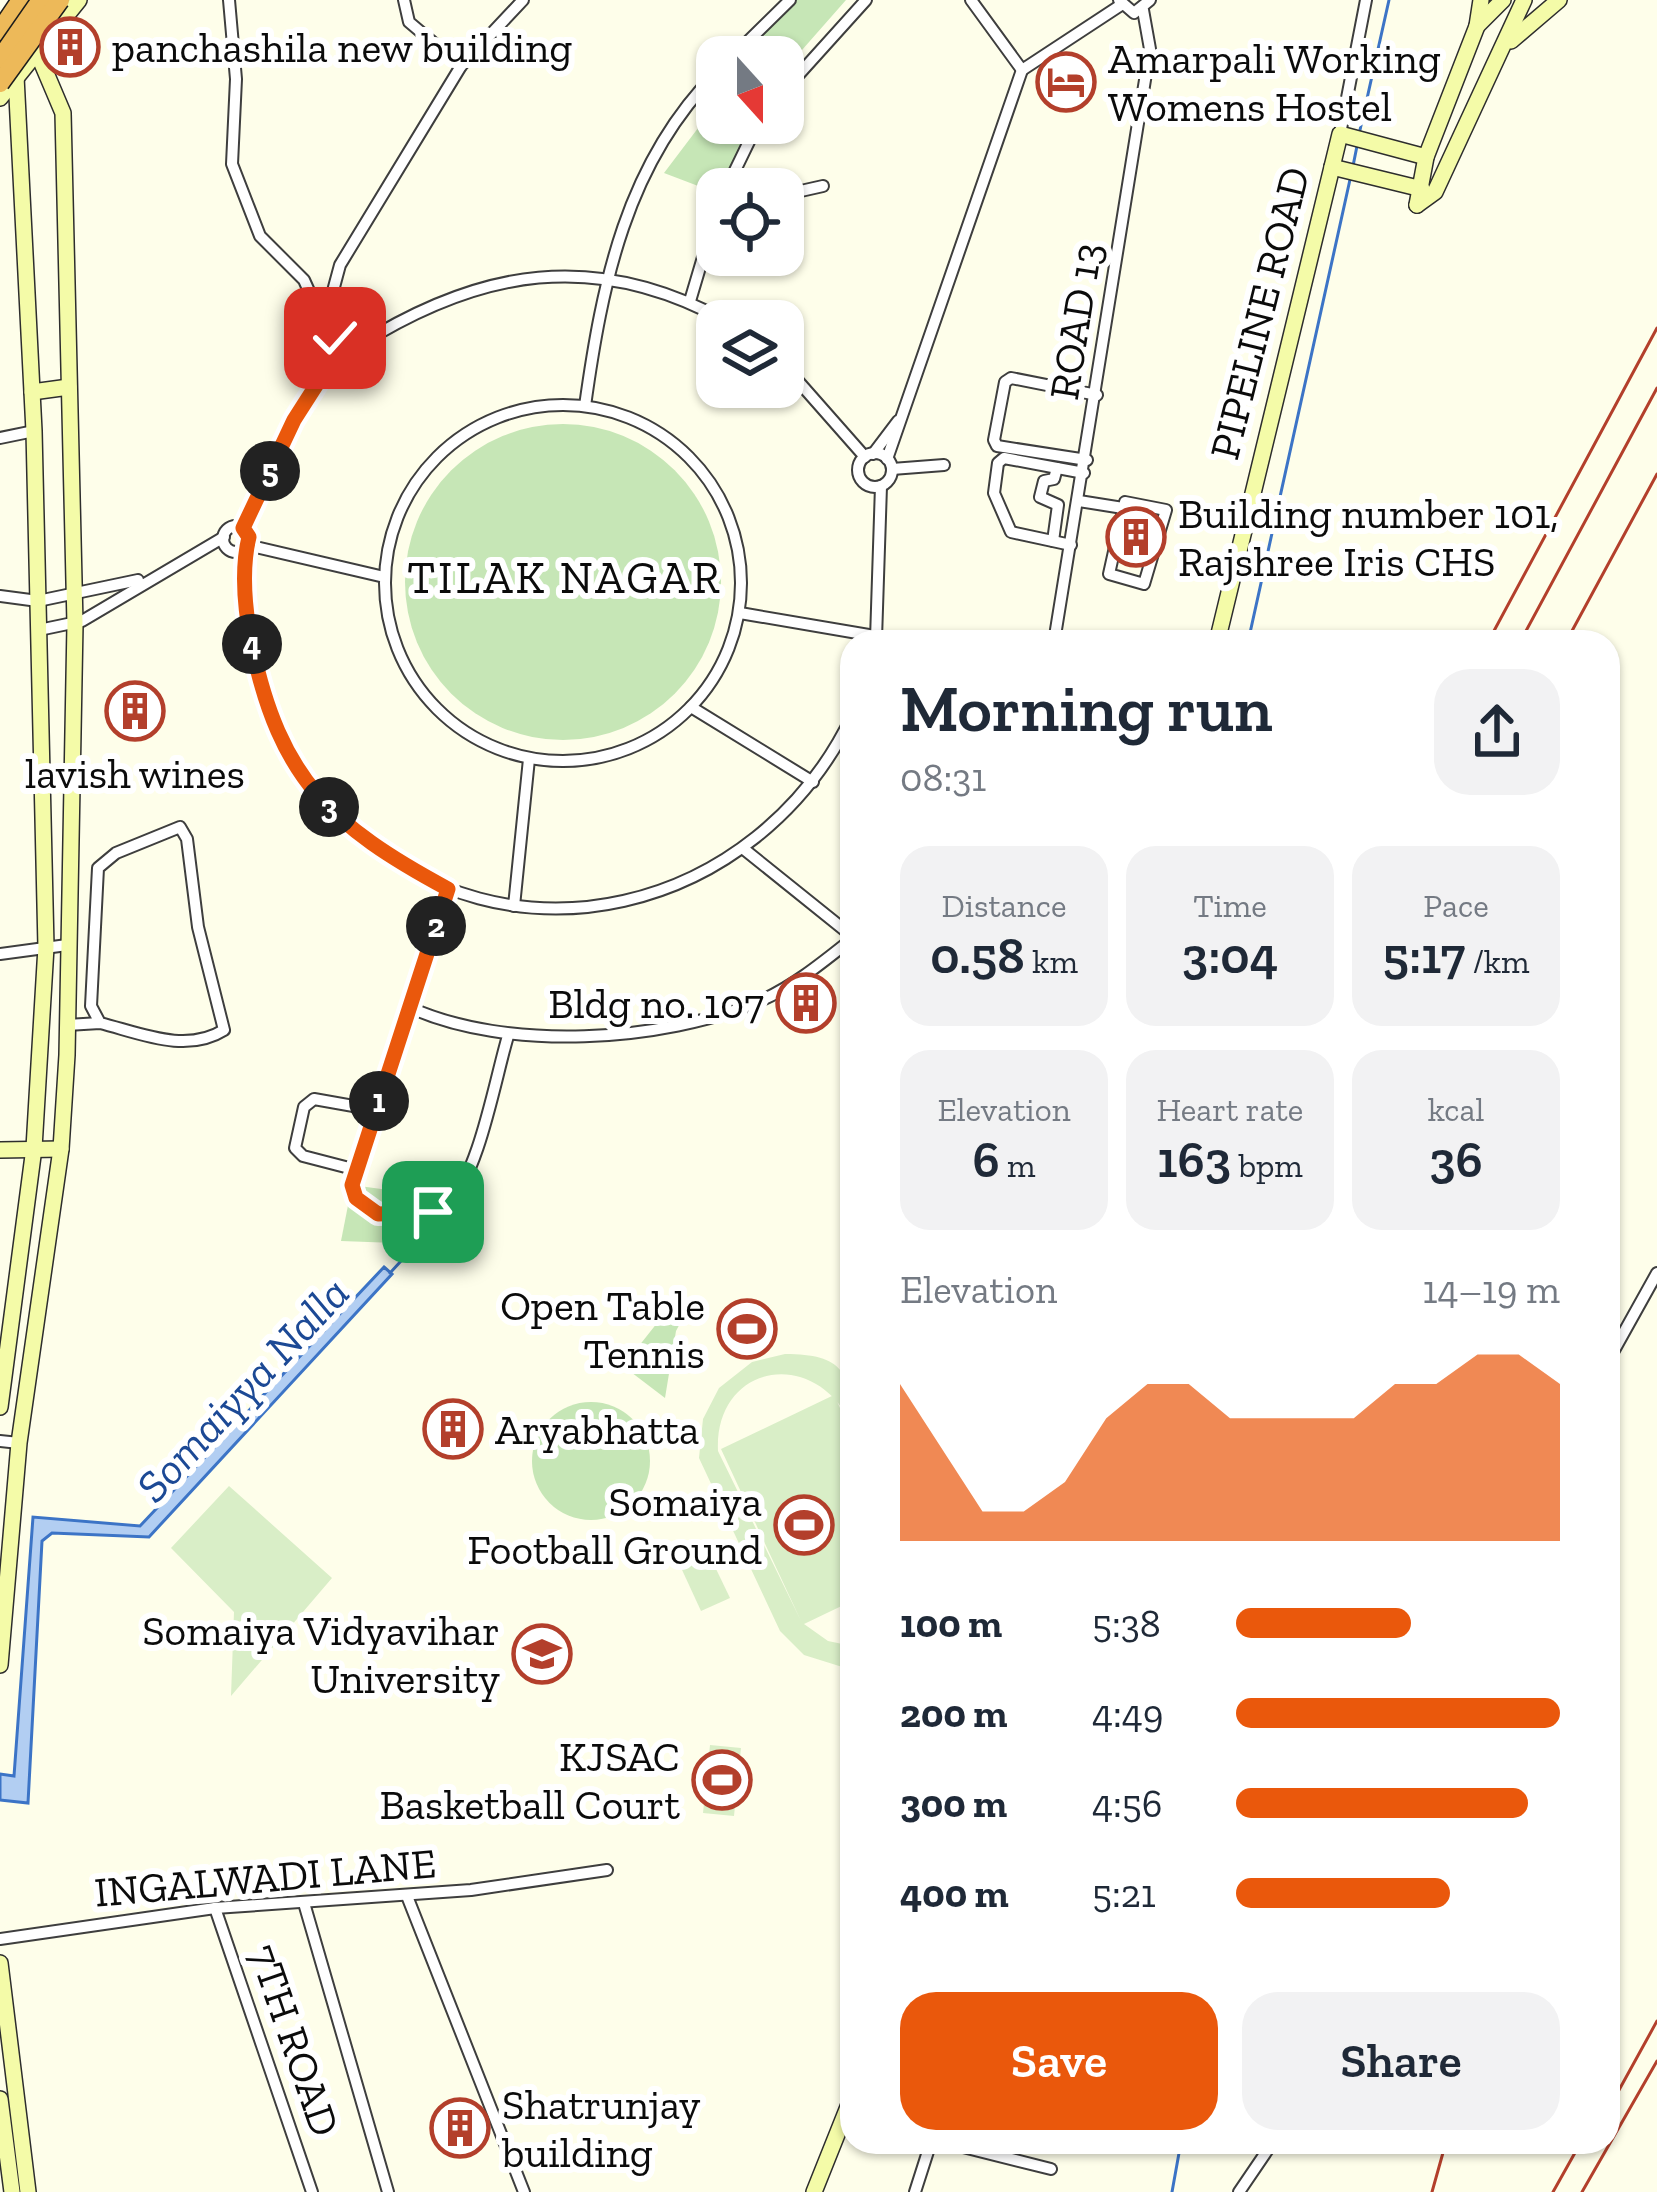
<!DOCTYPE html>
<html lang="en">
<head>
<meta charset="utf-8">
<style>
	:root { --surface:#fff; --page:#f2f2f3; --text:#1f2937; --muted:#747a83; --accent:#ea580c }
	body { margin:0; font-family:"Zilla Slab",serif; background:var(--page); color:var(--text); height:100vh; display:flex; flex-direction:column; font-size:45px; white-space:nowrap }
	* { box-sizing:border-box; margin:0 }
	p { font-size:39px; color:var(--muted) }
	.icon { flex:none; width:66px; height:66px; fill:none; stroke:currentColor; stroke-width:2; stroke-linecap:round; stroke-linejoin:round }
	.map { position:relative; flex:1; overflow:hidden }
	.details { position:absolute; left:840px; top:630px; width:780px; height:1524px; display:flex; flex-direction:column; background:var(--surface); border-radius:36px; box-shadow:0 3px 9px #0004 }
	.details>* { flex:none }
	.needle { width:78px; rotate:159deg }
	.buttons { position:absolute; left:696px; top:36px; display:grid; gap:24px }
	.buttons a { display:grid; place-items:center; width:108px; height:108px; border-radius:24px; background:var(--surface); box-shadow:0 3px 9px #0004; font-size:60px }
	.pin { position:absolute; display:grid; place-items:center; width:102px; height:102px; color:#fff; margin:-51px; border-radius:24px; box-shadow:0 6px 18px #0006 }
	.km { position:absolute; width:60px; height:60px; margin:-30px; border-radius:50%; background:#222; color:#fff; font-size:33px; line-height:60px; text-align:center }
	.round { display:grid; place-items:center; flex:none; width:126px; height:126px; border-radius:36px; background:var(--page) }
	.summary { display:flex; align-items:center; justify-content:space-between; height:204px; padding:0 60px }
	h1 { font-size:66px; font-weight:600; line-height:90px }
	.metrics { display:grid; grid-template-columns:repeat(3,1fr); gap:18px; height:204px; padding:12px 60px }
	.metrics div { display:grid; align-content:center; border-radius:30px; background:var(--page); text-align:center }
	.metrics b { font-size:51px; font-weight:600 }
	.metrics small { font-size:33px; font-weight:400 }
	.metrics p { font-size:33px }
	.chart { height:336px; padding:24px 60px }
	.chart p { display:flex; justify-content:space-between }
	.chart svg { width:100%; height:216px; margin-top:12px; fill:var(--accent); opacity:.7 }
	.primary-button { display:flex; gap:24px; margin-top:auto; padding:24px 60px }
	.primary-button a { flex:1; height:138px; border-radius:36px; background:var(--accent); color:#fff; font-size:48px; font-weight:600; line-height:138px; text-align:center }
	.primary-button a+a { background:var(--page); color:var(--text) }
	ul { padding:0 60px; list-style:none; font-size:39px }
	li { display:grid; grid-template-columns:192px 144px 1fr; align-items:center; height:90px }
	li i { height:30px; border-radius:15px; background:var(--accent) }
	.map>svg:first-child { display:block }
	.green { fill:#c6e6b6 }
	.pitch { fill:#d9eec7 }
	.water { fill:#b2cef2; stroke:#3c74c6; stroke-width:3 }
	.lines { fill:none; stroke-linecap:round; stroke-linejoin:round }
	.stream { stroke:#3c74c6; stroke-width:3 }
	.street-casing { stroke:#3e3e3e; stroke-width:14 }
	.secondary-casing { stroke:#2d2d2d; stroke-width:18 }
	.highway-casing { stroke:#1c1c1c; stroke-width:21 }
	.street { stroke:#fff; stroke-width:10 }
	.secondary { stroke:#f4fba8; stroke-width:15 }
	.highway { stroke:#edb959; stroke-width:18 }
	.rail { stroke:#b33f2b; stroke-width:3 }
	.highway-bridge-casing { stroke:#1c1c1c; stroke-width:21; stroke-linecap:butt }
	.highway-bridge { stroke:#edb959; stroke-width:18 }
	.route-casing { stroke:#fff; stroke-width:24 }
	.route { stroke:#ea580c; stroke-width:15 }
	.labels { text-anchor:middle; stroke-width:12; stroke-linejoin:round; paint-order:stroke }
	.poi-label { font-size:42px; fill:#0b0b0b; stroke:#fff; text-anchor:start }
	.street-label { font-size:42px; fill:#0b0b0b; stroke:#fff }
	.neighbourhood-label { font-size:45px; letter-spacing:3px; fill:#0b0b0b; stroke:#fff }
	.water-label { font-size:45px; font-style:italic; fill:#1c4995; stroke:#fff }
</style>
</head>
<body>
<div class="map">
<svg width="1657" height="2192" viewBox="0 0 1657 2192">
	<rect width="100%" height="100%" fill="#fefeea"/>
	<g class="green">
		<polygon points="795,0 846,0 802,50 793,43 785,53 761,33"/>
		<polygon points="717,103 717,123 757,123 714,192 664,173"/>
		<circle cx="563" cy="582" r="158"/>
		<polygon points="352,1185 432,1196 422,1244 341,1241"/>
		<polygon points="673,1303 685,1314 676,1331 665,1398 623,1366"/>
		<circle cx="591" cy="1461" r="59"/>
	</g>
	<g class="pitch">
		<path d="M785,1354C843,1354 852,1373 852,1425C814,1345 714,1364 718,1451L801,1621L721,1449L834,1395L852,1434V1601L804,1624L828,1641L852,1646V1670L804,1655L780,1631L699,1458L703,1419L719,1388L752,1362Z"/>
		<polygon points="229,1486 332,1578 231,1696 234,1612 171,1548"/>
		<polygon points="705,1546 730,1598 701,1611 677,1559"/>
		<polygon points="710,1745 741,1748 734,1816 703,1813"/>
	</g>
	<polygon class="water" points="384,1267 392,1274 149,1537 52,1533 42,1541 28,1803 0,1800 0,1774 14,1776 33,1517 140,1526"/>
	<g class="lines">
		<g class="stream">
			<polyline points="1360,130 1389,0"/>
			<polyline points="1353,166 1357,146"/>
			<polyline points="1248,642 1351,175"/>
			<polyline points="390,1273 401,1261"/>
			<polyline points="1172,2192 1181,2142"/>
		</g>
		<g class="street-casing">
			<g id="street">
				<polyline points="229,0 236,79 232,164 260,236 304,280 332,342"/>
				<polyline points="404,0 409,22 461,66"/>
				<polyline points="971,0 1022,70"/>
				<polyline points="1119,0 1134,13 1150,0"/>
				<polyline points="732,57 790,0"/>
				<polyline points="1022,70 1121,5"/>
				<polyline points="783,92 866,0"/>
				<polyline points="1340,134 1366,0"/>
				<polyline points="726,189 758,123"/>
				<polyline points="783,195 823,186"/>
				<polyline points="690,301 717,210"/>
				<circle cx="344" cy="350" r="15"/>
				<polyline points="337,337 327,313 340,265 461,66 523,0"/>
				<path d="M358,346C480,269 595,249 726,321"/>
				<polyline points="783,364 865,457"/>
				<circle cx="563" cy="583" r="178"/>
				<path d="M585,406C602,284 626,163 717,72"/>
				<polyline points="0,438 34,431"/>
				<circle cx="875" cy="470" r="17"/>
				<polyline points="873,454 898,421"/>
				<polyline points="887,459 1022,70"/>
				<polyline points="1087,460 997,446 994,440 1005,382 1011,378 1097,395"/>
				<polyline points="892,469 944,465"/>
				<polyline points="1079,501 1123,508"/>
				<polygon points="1125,502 1166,510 1144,584 1109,574"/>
				<circle cx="236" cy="539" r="13"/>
				<polyline points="243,528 294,420 333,360"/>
				<polyline points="1053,541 1058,505 1040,497 1044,481 1054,479 1057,468"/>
				<polyline points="247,545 380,576"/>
				<polyline points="1071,545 1011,532 994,493 998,463 1004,458 1084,473"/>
				<path d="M243,550C247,603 249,660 266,711C280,753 313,792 344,821C507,978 758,912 852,716"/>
				<polyline points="0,596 38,601 138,580"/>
				<polyline points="740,613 910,642"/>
				<polyline points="39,630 82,621 224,537"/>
				<polyline points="876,639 881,486"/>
				<polyline points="1054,642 1150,49 1143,10"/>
				<polyline points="691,707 813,782"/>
				<polyline points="745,850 852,936"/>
				<path d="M447,888L352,1185L366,1209C387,1217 430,1220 448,1204C479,1174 495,1079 508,1036"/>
				<polyline points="514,906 529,759"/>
				<polyline points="0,954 67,945"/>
				<path d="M409,1007C507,1052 662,1042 760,1001C794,986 823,962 852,939"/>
				<path d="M67,1025L100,1023L91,1006L98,868L116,853L180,827L187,839L198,927L224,1030C186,1054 140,1033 100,1023"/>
				<polyline points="357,1170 303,1156 295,1148 304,1107 314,1099 376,1110"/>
				<polyline points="1608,1361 1657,1273"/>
				<polyline points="0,1441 19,1443"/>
				<polyline points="407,1896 524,2192"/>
				<polyline points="304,1903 388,2192"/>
				<polyline points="215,1908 312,2192"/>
				<polyline points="0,1939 215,1908 471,1890 607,1870"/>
				<polyline points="943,2142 1051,2169"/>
				<polyline points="915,2192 931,2142"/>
				<polyline points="1239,2192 1273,2142"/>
			</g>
		</g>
		<g class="secondary-casing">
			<g id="secondary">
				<polyline points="1477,26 1481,0"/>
				<polyline points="1511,41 1559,0"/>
				<polyline points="0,98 79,0"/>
				<polyline points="1332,167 1422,189"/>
				<polyline points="1417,205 1435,192 1524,0"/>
				<polyline points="1417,205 1426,157 1477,26 1503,0"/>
				<polyline points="32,392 69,387"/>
				<polyline points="1217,642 1340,134 1426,157"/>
				<polyline points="0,1150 61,1149"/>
				<polyline points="0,1407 34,1148 46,947 34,431 15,57"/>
				<polyline points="0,1665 19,1443 61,1149 67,1055 75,624 63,113 38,54 35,27"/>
				<polyline points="0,1963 28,2192"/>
				<polyline points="0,2099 12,2192"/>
				<polyline points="814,2192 852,2097"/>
			</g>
		</g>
		<g class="highway-casing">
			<polyline id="highway" points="0,31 21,0"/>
		</g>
		<use href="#street" class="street"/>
		<use href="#secondary" class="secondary"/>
		<use href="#highway" class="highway"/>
		<g class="rail">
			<polyline points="1488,642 1657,328"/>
			<polyline points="1520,642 1657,388"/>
			<polyline points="1566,642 1657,474"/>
			<polyline points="1608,2110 1657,2021"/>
			<polyline points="1432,2192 1446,2142"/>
			<polyline points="1553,2192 1581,2142"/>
			<polyline points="1582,2192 1657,2061"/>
		</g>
		<g class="highway-bridge-casing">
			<g id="highway-bridge">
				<polyline points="0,59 41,0"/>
				<polyline points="0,83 60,0"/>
			</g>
		</g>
		<use href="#highway-bridge" class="highway-bridge"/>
	</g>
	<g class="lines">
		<g class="route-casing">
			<path id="route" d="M335,338L329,351L333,359L294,420L243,528L249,537C241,570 245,611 252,646C280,779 331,826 448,889L352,1185L356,1198L378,1214L433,1212"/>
		</g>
		<use href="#route" class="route"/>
	</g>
	<defs>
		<g id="building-ring" transform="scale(3)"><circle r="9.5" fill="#fff" stroke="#b33f2b" stroke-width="1.5"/><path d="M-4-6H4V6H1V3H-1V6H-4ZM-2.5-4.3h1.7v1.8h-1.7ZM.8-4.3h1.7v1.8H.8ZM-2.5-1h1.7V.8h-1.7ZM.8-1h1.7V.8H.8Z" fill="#b33f2b"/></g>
		<g id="hotel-ring" transform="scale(3)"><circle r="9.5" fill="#fff" stroke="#b33f2b" stroke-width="1.5"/><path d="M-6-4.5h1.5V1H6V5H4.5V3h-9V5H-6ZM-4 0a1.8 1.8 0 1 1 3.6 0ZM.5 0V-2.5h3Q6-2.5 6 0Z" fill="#b33f2b"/></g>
		<g id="stadium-ring" transform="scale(3)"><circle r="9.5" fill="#fff" stroke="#b33f2b" stroke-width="1.5"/><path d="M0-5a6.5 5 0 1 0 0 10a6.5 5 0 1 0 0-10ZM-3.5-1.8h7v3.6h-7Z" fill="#b33f2b"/></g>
		<g id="university-ring" transform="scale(3)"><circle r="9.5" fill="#fff" stroke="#b33f2b" stroke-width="1.5"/><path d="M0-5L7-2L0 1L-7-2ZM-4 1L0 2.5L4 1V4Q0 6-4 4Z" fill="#b33f2b"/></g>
	</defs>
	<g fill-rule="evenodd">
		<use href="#building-ring" x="70" y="47"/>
		<use href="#hotel-ring" x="1066" y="82"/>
		<use href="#building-ring" x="1136" y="537"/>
		<use href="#building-ring" x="135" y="711"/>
		<use href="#building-ring" x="806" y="1003"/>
		<use href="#stadium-ring" x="747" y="1329"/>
		<use href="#building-ring" x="453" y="1429"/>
		<use href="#stadium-ring" x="804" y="1525"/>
		<use href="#university-ring" x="542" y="1654"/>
		<use href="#stadium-ring" x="722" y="1780"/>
		<use href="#building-ring" x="460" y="2128"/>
	</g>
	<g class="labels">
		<g class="poi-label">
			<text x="112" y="62">panchashila new building</text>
			<text x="1108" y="73">Amarpali Working<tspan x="1108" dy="48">Womens Hostel</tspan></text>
			<text x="1178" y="528">Building number 101,<tspan x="1178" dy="48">Rajshree Iris CHS</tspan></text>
			<text x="135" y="788" text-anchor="middle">lavish wines</text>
			<text x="764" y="1018" text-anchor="end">Bldg no. 107</text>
			<text x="705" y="1320" text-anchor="end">Open Table<tspan x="705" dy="48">Tennis</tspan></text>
			<text x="495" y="1444">Aryabhatta</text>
			<text x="762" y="1516" text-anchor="end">Somaiya<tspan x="762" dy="48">Football Ground</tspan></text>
			<text x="500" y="1645" text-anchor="end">Somaiya Vidyavihar<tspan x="500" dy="48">University</tspan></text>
			<text x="680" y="1771" text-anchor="end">KJSAC<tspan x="680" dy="48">Basketball Court</tspan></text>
			<text x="502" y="2119">Shatrunjay<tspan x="502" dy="48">building</tspan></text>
		</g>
		<g class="street-label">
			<text transform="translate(1259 313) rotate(-76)" y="15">PIPELINE ROAD</text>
			<text transform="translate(1075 321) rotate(-81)" y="15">ROAD 13</text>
			<text transform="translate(265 1877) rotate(-5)" y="15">INGALWADI LANE</text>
			<text transform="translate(295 2040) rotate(71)" y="15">7TH ROAD</text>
		</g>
		<g class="neighbourhood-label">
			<text x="565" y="593">TILAK NAGAR</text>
		</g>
		<g class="water-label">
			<text transform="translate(242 1389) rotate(-47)" y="16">Somaiyya Nalla</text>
		</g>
	</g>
</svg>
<div class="buttons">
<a><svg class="needle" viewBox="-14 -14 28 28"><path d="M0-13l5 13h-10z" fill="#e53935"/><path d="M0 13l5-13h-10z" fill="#747a83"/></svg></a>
<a><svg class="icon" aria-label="locate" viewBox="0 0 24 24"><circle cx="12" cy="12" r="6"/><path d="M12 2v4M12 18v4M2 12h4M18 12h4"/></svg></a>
<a><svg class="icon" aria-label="layers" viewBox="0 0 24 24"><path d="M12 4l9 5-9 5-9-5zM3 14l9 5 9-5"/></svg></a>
</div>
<div class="pin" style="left:433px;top:1212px;background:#1e9e55"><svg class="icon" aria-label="arrive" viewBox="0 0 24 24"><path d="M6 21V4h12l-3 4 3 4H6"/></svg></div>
<div class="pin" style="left:335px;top:338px;background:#d93025"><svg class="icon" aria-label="check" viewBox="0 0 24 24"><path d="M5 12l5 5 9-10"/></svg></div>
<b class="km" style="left:379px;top:1101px">1</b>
<b class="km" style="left:436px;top:926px">2</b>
<b class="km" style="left:329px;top:807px">3</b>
<b class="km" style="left:252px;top:644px">4</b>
<b class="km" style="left:270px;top:471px">5</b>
<section class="details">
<div class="summary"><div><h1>Morning run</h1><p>08:31</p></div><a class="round"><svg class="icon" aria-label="share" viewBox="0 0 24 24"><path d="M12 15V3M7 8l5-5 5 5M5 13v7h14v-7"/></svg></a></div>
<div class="metrics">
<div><p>Distance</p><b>0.58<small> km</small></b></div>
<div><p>Time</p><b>3:04</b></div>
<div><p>Pace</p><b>5:17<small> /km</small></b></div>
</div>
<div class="metrics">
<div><p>Elevation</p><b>6<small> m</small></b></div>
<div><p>Heart rate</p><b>163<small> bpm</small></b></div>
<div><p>kcal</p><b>36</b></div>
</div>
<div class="chart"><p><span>Elevation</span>14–19 m</p>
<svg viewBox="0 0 160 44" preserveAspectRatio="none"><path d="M0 44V12L10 25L20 38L30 38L40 32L50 19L60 12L70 12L80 19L90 19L100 19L110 19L120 12L130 12L140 6L150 6L160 12V44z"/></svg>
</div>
<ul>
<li><b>100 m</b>5:38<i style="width:54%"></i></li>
<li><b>200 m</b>4:49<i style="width:100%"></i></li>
<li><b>300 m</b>4:56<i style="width:90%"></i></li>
<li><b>400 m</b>5:21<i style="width:66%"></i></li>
</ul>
<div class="primary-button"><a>Save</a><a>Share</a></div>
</section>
</div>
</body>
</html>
